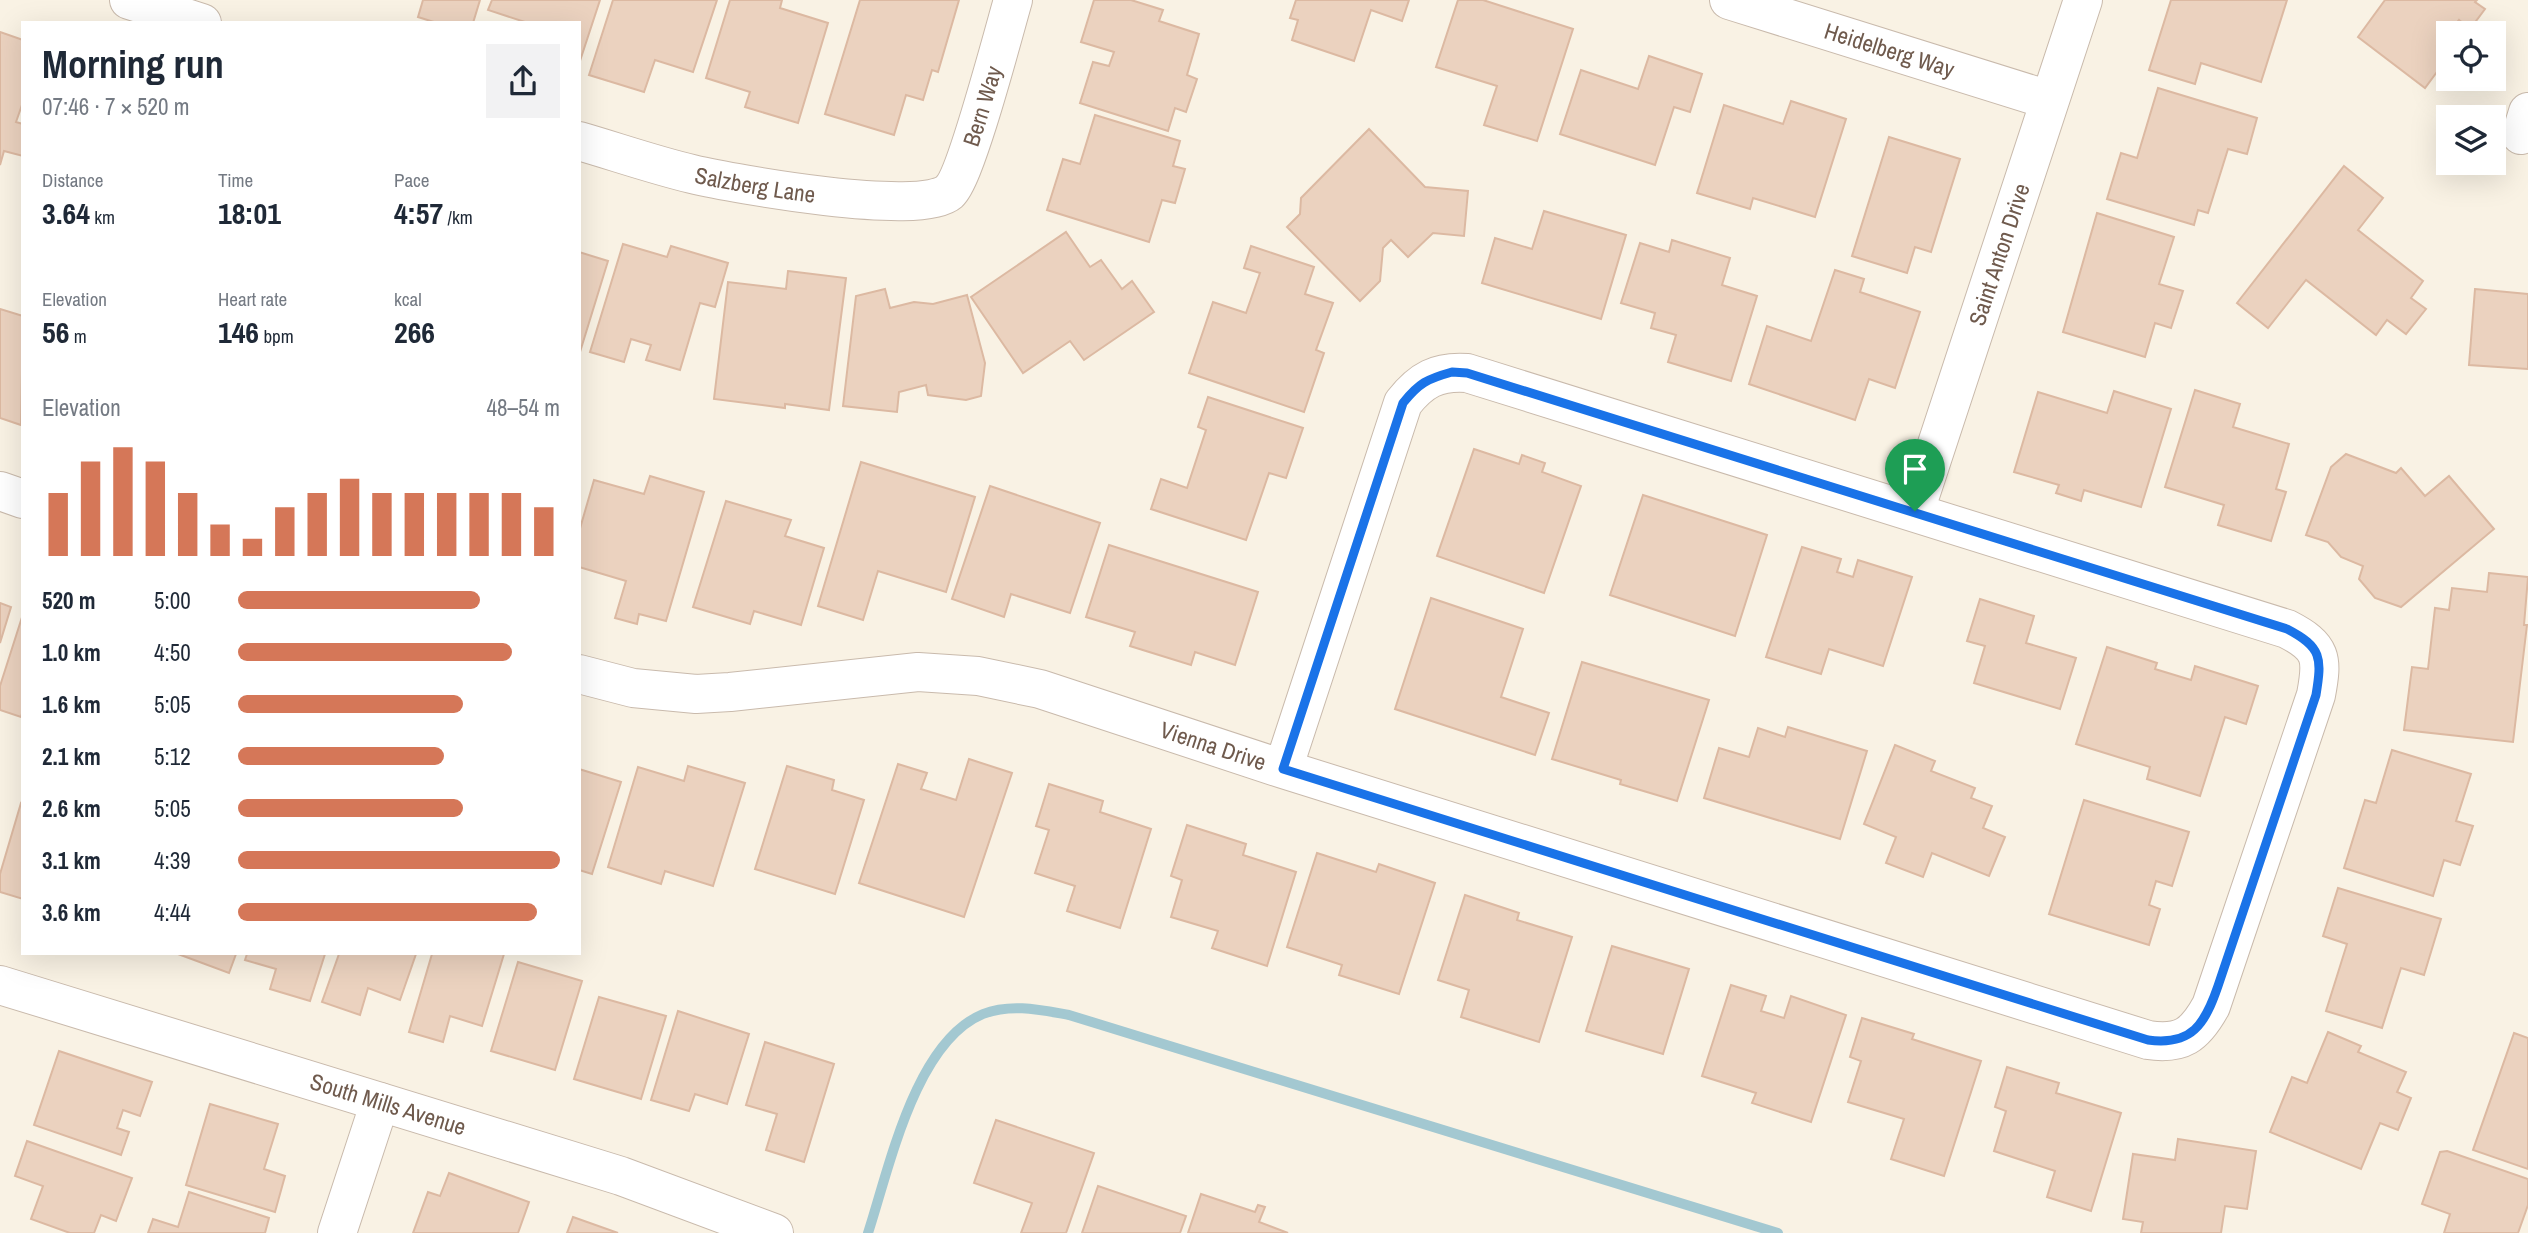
<!DOCTYPE html>
<html lang="en">
<head>
<meta charset="utf-8">
<style>
	:root { --surface:#fff; --page:#f2f2f3; --text:#1f2937; --muted:#747a83; --accent:#d57758 }
	body { margin:0; font-family:"Archivo Narrow",sans-serif; background:var(--page); color:var(--text); height:100vh; display:flex; flex-direction:column; font-size:26px; white-space:nowrap }
	* { box-sizing:border-box; margin:0 }
	p { font-size:23px; color:var(--muted) }
	.icon { flex:none; width:38px; height:38px; fill:none; stroke:currentColor; stroke-width:2; stroke-linecap:round; stroke-linejoin:round }
	.map { position:relative; flex:1; overflow:hidden }
	.details { position:absolute; left:21px; top:21px; width:560px; height:934px; display:flex; flex-direction:column; background:var(--surface); border-radius:0px; box-shadow:0 7px 28px #0002 }
	.details>* { flex:none }
	.tools { position:absolute; left:2436px; top:21px; display:grid; gap:14px }
	.tools a { display:grid; place-items:center; width:70px; height:70px; border-radius:0px; background:var(--surface); box-shadow:0 7px 28px #0002; font-size:35px }
	.pin { position:absolute; display:grid; place-items:center; width:60px; height:60px; color:#fff; margin:-72px -30px; border-radius:50% 50% 50% 0; rotate:-45deg; box-shadow:0 0 7px #0007 }
	.pin .icon { rotate:45deg }
	.round { display:grid; place-items:center; flex:none; width:74px; height:74px; border-radius:0px; background:var(--page) }
	.head { display:flex; align-items:center; justify-content:space-between; height:119px; padding:0 21px }
	h1 { font-size:38px; font-weight:700; line-height:52px }
	.metrics { display:grid; grid-template-columns:repeat(3,1fr); gap:10px; height:119px; padding:7px 21px }
	.metrics div { display:grid; align-content:center }
	.metrics b { font-size:30px; font-weight:700 }
	.metrics small { font-size:19px; font-weight:400 }
	.metrics p { font-size:19px }
	.chart { height:196px; padding:14px 21px }
	.chart p { display:flex; justify-content:space-between }
	.chart svg { width:100%; height:126px; margin-top:7px; stroke:var(--accent); stroke-width:6 }
	ul { padding:0 21px; list-style:none; font-size:23px }
	li { display:grid; grid-template-columns:112px 84px 1fr; align-items:center; height:52px }
	li i { height:18px; border-radius:9px; background:var(--accent) }
	.map>svg:first-child { display:block }
	.lines { fill:none; stroke-linecap:round; stroke-linejoin:round }
	.stream { stroke:#a3c8d1; stroke-width:10 }
	.building { fill:#ebd2bf; stroke:#dcb9a2; stroke-width:2 }
	.minor-casing { stroke:#c9baac; stroke-width:40 }
	.minor { stroke:#fff; stroke-width:38 }
	.route-casing { stroke:#fff; stroke-width:14 }
	.route { stroke:#1a73e8; stroke-width:9 }
	.labels { text-anchor:middle; stroke-width:5; stroke-linejoin:round; paint-order:stroke }
	.street-label { font-size:23px; fill:#6f5a4d; stroke:#fdf6ea }
</style>
</head>
<body>
<div class="map">
<svg width="2528" height="1233" viewBox="0 0 2528 1233">
	<rect width="100%" height="100%" fill="#f9f2e4"/>
	<g class="lines">
		<path class="stream" d="M868,1233C889,1169 915,1042 983,1014C1011,1003 1041,1010 1069,1015L1778,1233"/>
	</g>
	<g class="building">
		<polygon points="423,0 480,0 473,23 437,23 418,17"/>
		<polygon points="492,0 600,0 579,64 579,23 528,23 488,10"/>
		<polygon points="613,0 717,0 693,72 655,60 644,92 589,75"/>
		<polygon points="730,0 782,0 780,8 828,23 798,123 745,107 750,92 706,78"/>
		<polygon points="860,0 959,0 938,72 932,70 923,100 906,95 894,135 825,114"/>
		<polygon points="1094,0 1131,0 1163,10 1159,21 1199,34 1187,75 1197,79 1186,112 1175,108 1168,131 1080,103 1093,62 1109,66 1114,52 1081,42"/>
		<polygon points="1296,0 1409,0 1402,21 1371,10 1354,61 1292,40 1298,20 1290,18"/>
		<polygon points="1458,0 1483,0 1573,29 1537,141 1484,125 1497,86 1436,67"/>
		<polygon points="2171,0 2287,0 2261,82 2201,63 2195,84 2149,70"/>
		<polygon points="2385,0 2477,0 2475,2 2485,9 2470,29 2459,20 2448,33 2438,49 2448,57 2425,88 2358,37"/>
		<polygon points="0,32 23,40 23,102 16,122 23,124 23,156 4,151 0,165"/>
		<polygon points="1649,56 1702,74 1690,112 1674,107 1655,165 1560,134 1581,70 1638,89"/>
		<polygon points="2158,88 2257,118 2247,154 2228,149 2208,213 2198,210 2194,225 2107,199 2121,153 2137,158"/>
		<polygon points="1791,101 1846,119 1815,217 1753,198 1750,209 1697,193 1724,105 1783,124"/>
		<polygon points="1095,115 1180,141 1173,166 1185,169 1175,203 1162,200 1149,242 1047,210 1063,159 1080,164"/>
		<polygon points="1369,129 1425,187 1468,191 1464,236 1433,233 1408,257 1391,240 1383,248 1380,281 1360,301 1287,227 1300,214 1301,198"/>
		<polygon points="1889,137 1960,159 1931,252 1915,247 1907,273 1852,256"/>
		<polygon points="2344,166 2383,198 2358,230 2423,281 2411,298 2426,309 2406,334 2387,320 2376,335 2306,280 2268,328 2237,303"/>
		<polygon points="1544,211 1626,235 1601,319 1482,283 1495,238 1532,249"/>
		<polygon points="2097,213 2174,237 2159,284 2183,291 2171,328 2155,323 2145,357 2063,332"/>
		<polygon points="1066,232 1090,267 1101,260 1122,289 1132,281 1154,312 1084,360 1070,341 1023,373 971,297"/>
		<polygon points="1672,240 1730,258 1722,285 1757,296 1731,381 1668,362 1676,335 1651,328 1655,313 1621,303 1640,243 1669,252"/>
		<polygon points="623,244 667,257 671,246 728,263 715,307 700,303 680,370 646,360 651,345 631,339 624,362 590,352"/>
		<polygon points="1251,246 1314,267 1305,294 1333,303 1316,350 1324,353 1304,412 1189,373 1213,302 1246,313 1260,273 1244,268"/>
		<polygon points="579,252 608,261 580,352 579,352"/>
		<polygon points="1835,270 1864,279 1860,292 1920,312 1895,388 1869,379 1855,420 1749,384 1767,326 1811,341"/>
		<polygon points="788,271 846,278 829,410 785,404 785,408 714,399 728,282 786,289"/>
		<polygon points="885,289 890,308 914,302 933,304 967,295 985,363 981,396 966,400 928,395 926,385 899,392 897,412 843,406 856,296"/>
		<polygon points="2475,289 2528,294 2528,369 2469,365"/>
		<polygon points="0,309 23,316 21,425 0,418"/>
		<polygon points="2195,390 2240,404 2233,427 2289,444 2276,489 2286,492 2271,541 2218,525 2224,505 2165,487"/>
		<polygon points="2114,391 2171,409 2141,507 2084,490 2081,501 2056,493 2059,485 2014,472 2038,392 2107,413"/>
		<polygon points="1208,397 1303,428 1286,478 1269,473 1246,540 1151,509 1161,479 1187,488 1206,430 1198,427"/>
		<polygon points="1474,449 1519,464 1522,455 1545,463 1542,472 1581,486 1544,593 1437,556"/>
		<polygon points="2346,454 2396,473 2401,468 2425,496 2449,476 2494,529 2401,607 2375,598 2359,579 2363,566 2341,557 2328,542 2306,535 2331,467"/>
		<polygon points="861,462 975,497 946,592 878,571 863,620 818,606"/>
		<polygon points="650,476 704,492 666,621 639,614 637,624 615,618 626,581 579,567 579,532 594,480 644,494"/>
		<polygon points="990,486 1100,523 1070,613 1011,594 1004,617 952,599"/>
		<polygon points="1643,495 1767,535 1735,636 1610,595"/>
		<polygon points="726,501 791,520 785,536 824,548 801,625 754,611 750,624 693,607"/>
		<polygon points="1109,545 1258,592 1235,665 1195,652 1191,665 1130,646 1135,632 1086,617"/>
		<polygon points="1802,547 1841,559 1837,572 1853,577 1858,560 1912,577 1883,666 1829,649 1821,674 1766,657"/>
		<polygon points="2489,573 2528,577 2524,625 2527,625 2513,742 2404,730 2412,667 2428,669 2435,608 2449,610 2452,588 2487,592"/>
		<polygon points="1431,598 1523,629 1501,697 1549,713 1535,755 1395,709"/>
		<polygon points="1980,599 2034,616 2026,643 2076,658 2060,709 1974,683 1985,646 1967,641"/>
		<polygon points="0,603 11,607 0,643"/>
		<polygon points="23,614 23,710 21,717 0,710 0,686"/>
		<polygon points="2107,647 2157,663 2155,669 2191,680 2195,666 2258,686 2246,724 2225,717 2200,796 2147,779 2150,767 2076,744"/>
		<polygon points="1582,662 1709,700 1677,801 1620,784 1621,780 1552,759"/>
		<polygon points="1788,727 1867,751 1840,839 1704,798 1719,748 1749,757 1758,728 1785,737"/>
		<polygon points="1895,745 1935,761 1931,771 1975,788 1971,798 1992,806 1983,828 2005,837 1989,876 1932,853 1923,877 1886,863 1896,837 1864,824"/>
		<polygon points="2392,750 2471,774 2456,821 2473,826 2460,865 2444,860 2433,896 2344,868 2365,800 2376,803"/>
		<polygon points="969,759 1012,773 964,917 859,883 898,764 927,773 921,789 956,800"/>
		<polygon points="688,766 745,783 713,886 665,871 661,884 608,867 638,767 684,781"/>
		<polygon points="787,766 834,780 832,790 864,800 835,894 755,869"/>
		<polygon points="579,769 621,782 592,874 579,870"/>
		<polygon points="1049,784 1103,801 1100,812 1151,829 1120,928 1067,911 1075,886 1035,873 1049,830 1036,826"/>
		<polygon points="2084,800 2189,832 2172,886 2156,881 2149,905 2160,909 2149,945 2049,914"/>
		<polygon points="21,803 23,804 23,899 0,892 0,874"/>
		<polygon points="1187,825 1246,844 1243,855 1296,872 1267,966 1212,948 1218,931 1171,917 1182,880 1171,876"/>
		<polygon points="1317,853 1376,872 1379,864 1435,883 1399,994 1339,975 1342,965 1287,947"/>
		<polygon points="2338,888 2441,919 2424,975 2401,968 2382,1028 2326,1011 2347,944 2323,936"/>
		<polygon points="1465,895 1519,913 1517,920 1572,937 1539,1042 1461,1017 1469,990 1438,980"/>
		<polygon points="1612,946 1689,969 1663,1054 1586,1031"/>
		<polygon points="178,954 236,954 229,973"/>
		<polygon points="247,954 325,954 310,1001 270,989 276,969 245,960"/>
		<polygon points="339,954 416,954 400,1000 368,988 360,1015 322,1002"/>
		<polygon points="432,954 504,954 482,1026 450,1016 443,1042 409,1032"/>
		<polygon points="518,962 582,981 555,1070 491,1051"/>
		<polygon points="1731,985 1766,996 1761,1011 1784,1018 1791,996 1846,1015 1811,1122 1752,1103 1756,1093 1702,1076"/>
		<polygon points="599,997 666,1016 641,1099 574,1079"/>
		<polygon points="678,1011 749,1034 727,1104 695,1094 689,1111 651,1100"/>
		<polygon points="1862,1018 1914,1034 1912,1039 1981,1061 1944,1176 1891,1159 1904,1119 1848,1102 1861,1061 1850,1057"/>
		<polygon points="2328,1032 2361,1046 2358,1052 2406,1072 2397,1092 2411,1098 2398,1130 2380,1123 2361,1169 2270,1132 2292,1077 2307,1083"/>
		<polygon points="2514,1033 2528,1038 2528,1169 2473,1150"/>
		<polygon points="765,1042 834,1064 804,1162 766,1150 777,1114 746,1105"/>
		<polygon points="59,1051 152,1082 140,1116 123,1110 117,1128 129,1132 121,1155 34,1125"/>
		<polygon points="2007,1067 2059,1083 2056,1093 2121,1113 2091,1211 2047,1197 2055,1171 1994,1151 2006,1111 1995,1107"/>
		<polygon points="210,1104 278,1124 264,1169 285,1176 275,1212 186,1185"/>
		<polygon points="996,1120 1094,1153 1066,1233 1021,1233 1032,1203 974,1183"/>
		<polygon points="2178,1139 2256,1151 2247,1209 2225,1206 2221,1233 2141,1233 2143,1222 2123,1219 2133,1154 2175,1160"/>
		<polygon points="27,1141 132,1178 116,1221 101,1215 94,1233 70,1233 31,1219 43,1186 15,1176"/>
		<polygon points="2447,1151 2528,1179 2528,1205 2518,1233 2444,1233 2450,1214 2422,1204 2440,1152"/>
		<polygon points="449,1173 529,1202 518,1233 413,1233 428,1192 440,1196"/>
		<polygon points="1098,1186 1186,1216 1180,1233 1082,1233"/>
		<polygon points="189,1192 269,1218 265,1233 148,1233 153,1219 178,1227"/>
		<polygon points="1201,1194 1255,1212 1258,1205 1265,1207 1259,1222 1288,1233 1188,1233"/>
		<polygon points="573,1217 618,1233 567,1233"/>
	</g>
	<g class="lines">
		<g class="minor-casing">
			<g id="minor">
				<polyline points="129,0 202,23"/>
				<path id="s1" d="M1729,0L2049,100"/>
				<polyline points="2521,135 2528,112"/>
				<path id="s2" d="M579,141C617,152 654,165 692,174C734,184 920,217 949,192C966,177 1004,31 1013,0"/>
				<polyline points="0,491 23,499"/>
				<path id="s3" d="M1915,511L2083,0"/>
				<path id="s4" d="M579,674L633,688L696,694L730,692L918,672L978,676L1040,689L1283,769L2148,1040C2182,1045 2195,1035 2211,1006L2316,695C2323,658 2322,647 2287,629L1467,373C1437,371 1421,380 1403,403L1283,769"/>
				<path id="s5" d="M0,985L621,1176L774,1233"/>
				<polyline points="337,1233 380,1102"/>
			</g>
		</g>
		<use href="#minor" class="minor"/>
	</g>
	<g class="lines">
		<g class="route-casing">
			<path id="route" d="M1452,372L1467,373L2287,629C2322,647 2322,658 2316,695L2218,986C2205,1024 2192,1046 2148,1040L1283,769L1403,403C1419,383 1427,379 1452,372Z"/>
		</g>
		<use href="#route" class="route"/>
	</g>
	<g class="labels">
		<g class="street-label">
			<text dy="8" stroke="none"><textPath href="#s1" startOffset="168">Heidelberg Way</textPath></text>
			<text dy="8" stroke="none"><textPath href="#s2" startOffset="471">Bern Way</textPath></text>
			<text dy="8" stroke="none"><textPath href="#s2" startOffset="182">Salzberg Lane</textPath></text>
			<text dy="8" stroke="none"><textPath href="#s3" startOffset="270">Saint Anton Drive</textPath></text>
			<text dy="8" stroke="none"><textPath href="#s4" startOffset="648">Vienna Drive</textPath></text>
			<text dy="8" stroke="none"><textPath href="#s5" startOffset="406">South Mills Avenue</textPath></text>
		</g>
	</g>
</svg>
<div class="tools">
<a><svg class="icon" aria-label="locate" viewBox="0 0 24 24"><circle cx="12" cy="12" r="6"/><path d="M12 2v4M12 18v4M2 12h4M18 12h4"/></svg></a>
<a><svg class="icon" aria-label="layers" viewBox="0 0 24 24"><path d="M12 4l9 5-9 5-9-5zM3 14l9 5 9-5"/></svg></a>
</div>
<div class="pin" style="left:1915px;top:511px;background:#1e9e55"><svg class="icon" aria-label="arrive" viewBox="0 0 24 24"><path d="M6 21V4h12l-3 4 3 4H6"/></svg></div>
<section class="details">
<div class="head"><div><h1>Morning run</h1><p>07:46 · 7 × 520 m</p></div><a class="round"><svg class="icon" aria-label="share" viewBox="0 0 24 24"><path d="M12 15V3M7 8l5-5 5 5M5 13v7h14v-7"/></svg></a></div>
<div class="metrics">
<div><p>Distance</p><b>3.64<small> km</small></b></div>
<div><p>Time</p><b>18:01</b></div>
<div><p>Pace</p><b>4:57<small> /km</small></b></div>
</div>
<div class="metrics">
<div><p>Elevation</p><b>56<small> m</small></b></div>
<div><p>Heart rate</p><b>146<small> bpm</small></b></div>
<div><p>kcal</p><b>266</b></div>
</div>
<div class="chart"><p><span>Elevation</span>48–54 m</p>
<svg viewBox="0 0 160 44" preserveAspectRatio="none"><path d="M5 44V22M15 44V11M25 44V6M35 44V11M45 44V22M55 44V33M65 44V38M75 44V27M85 44V22M95 44V17M105 44V22M115 44V22M125 44V22M135 44V22M145 44V22M155 44V27"/></svg>
</div>
<ul>
<li><b>520 m</b>5:00<i style="width:75%"></i></li>
<li><b>1.0 km</b>4:50<i style="width:85%"></i></li>
<li><b>1.6 km</b>5:05<i style="width:70%"></i></li>
<li><b>2.1 km</b>5:12<i style="width:64%"></i></li>
<li><b>2.6 km</b>5:05<i style="width:70%"></i></li>
<li><b>3.1 km</b>4:39<i style="width:100%"></i></li>
<li><b>3.6 km</b>4:44<i style="width:93%"></i></li>
</ul>
</section>
</div>
</body>
</html>
